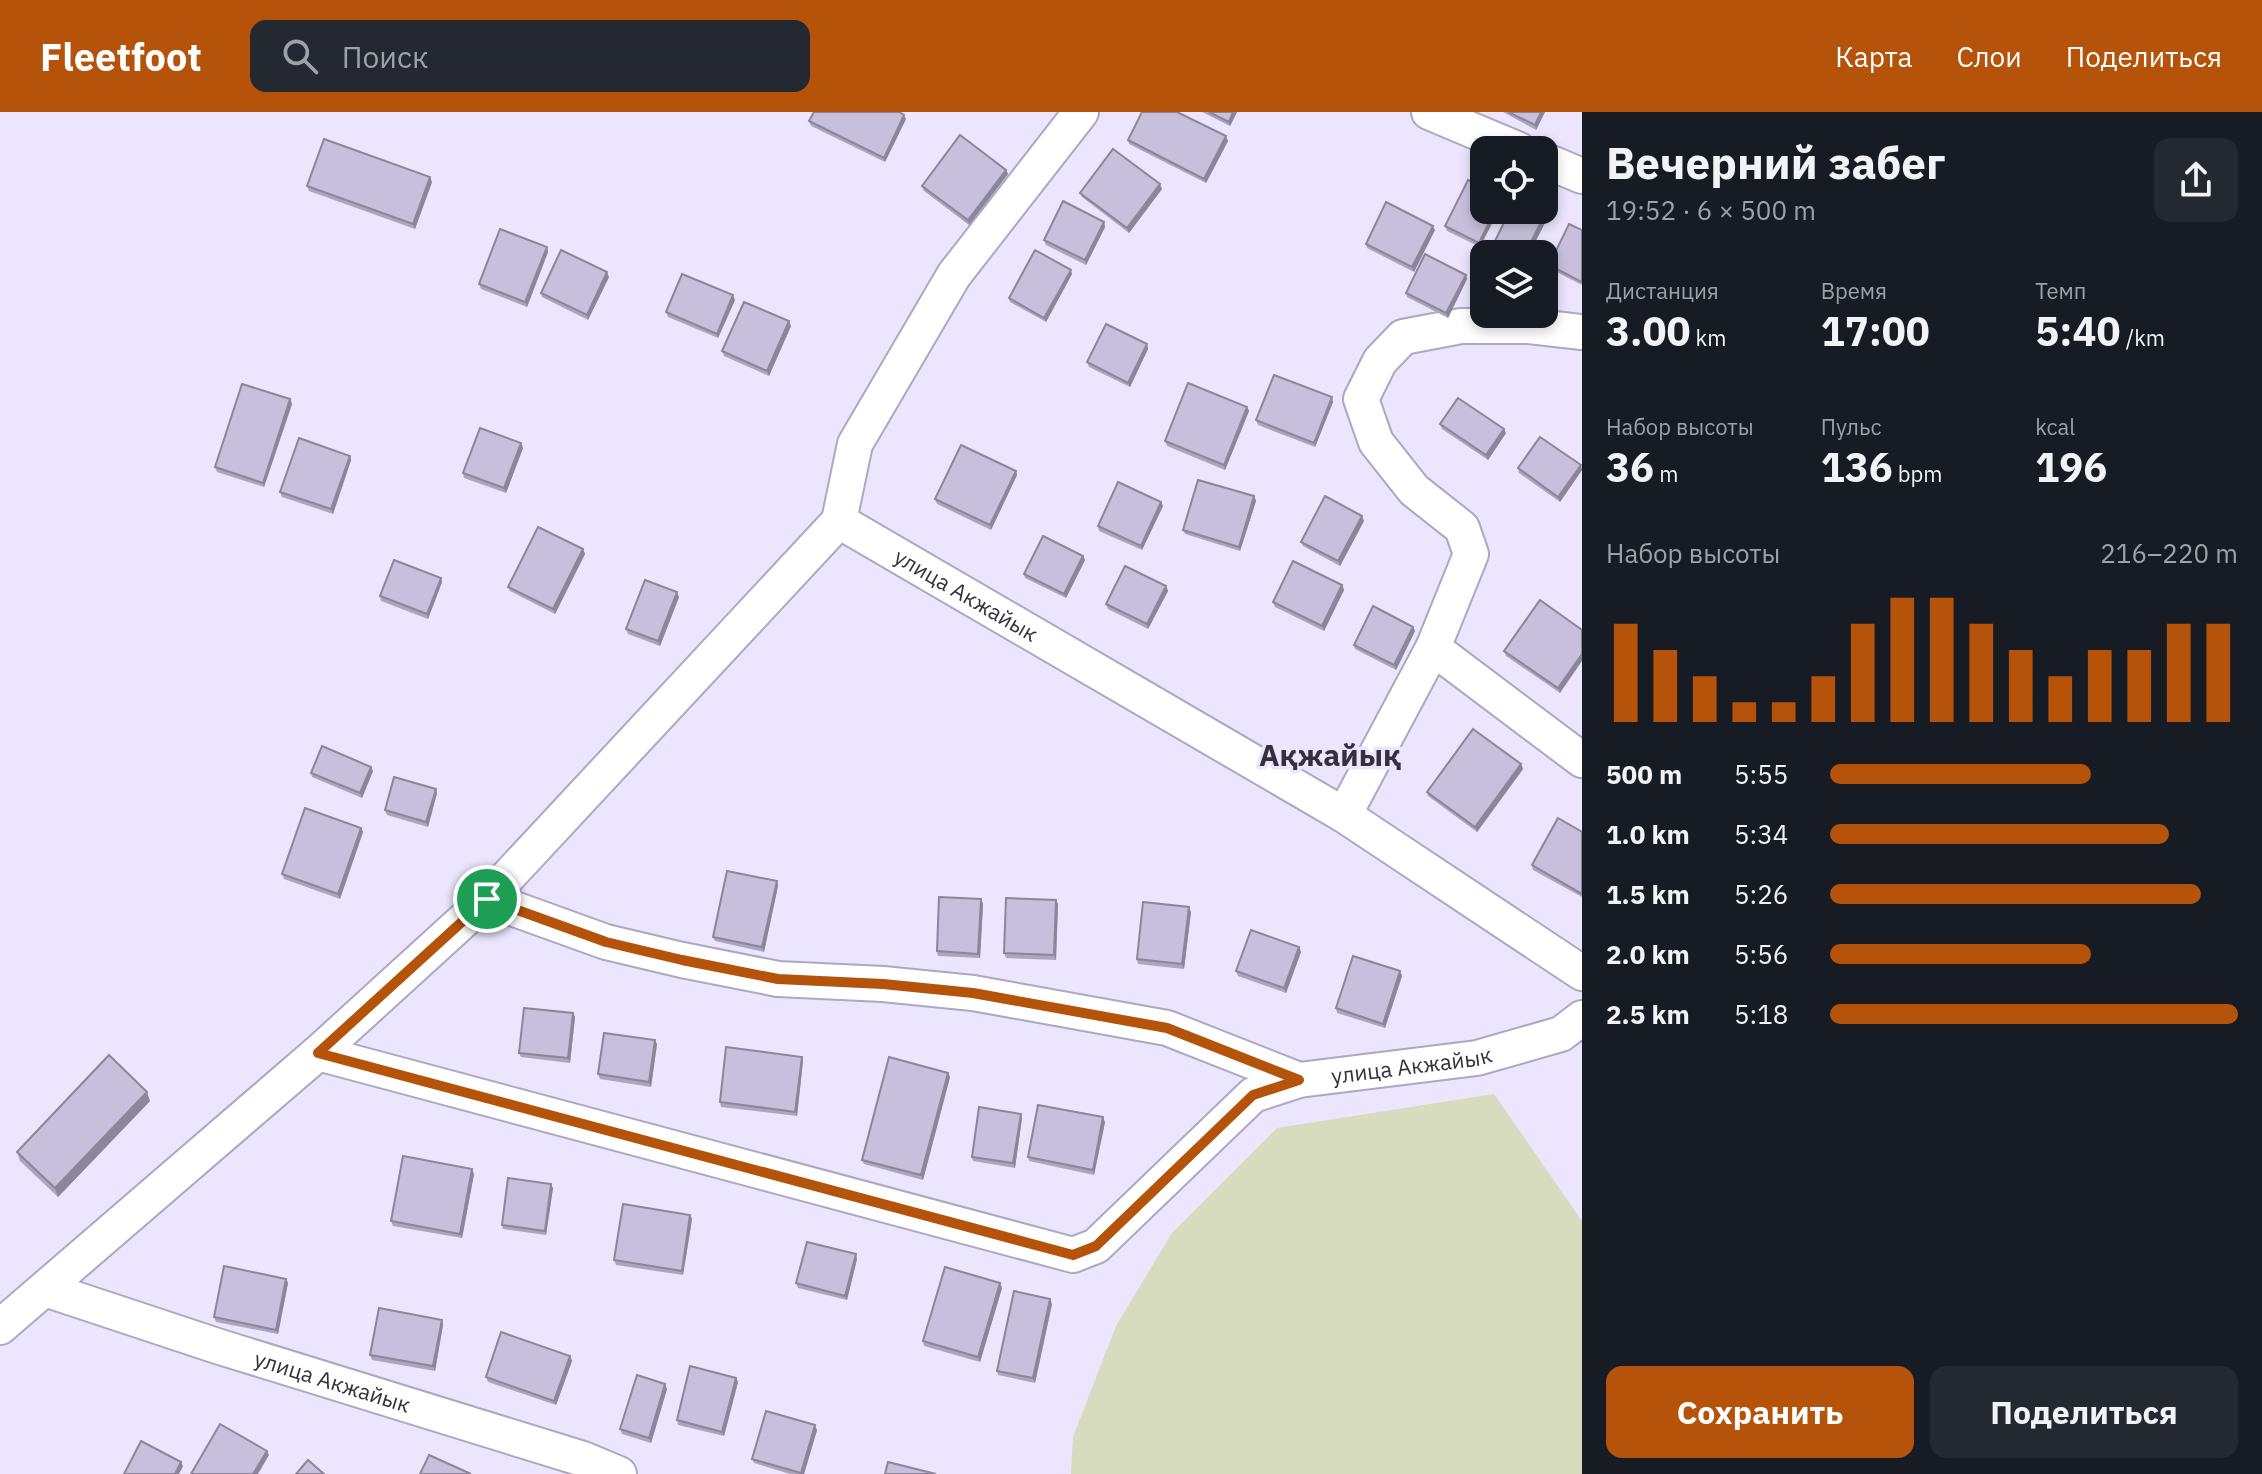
<!DOCTYPE html>
<html lang="ru">
<head>
<meta charset="utf-8">
<style>
	:root { --surface:#171b24; --page:#242831; --text:#f1f3f6; --muted:#9ea1a6; --accent:#b45309 }
	body { margin:0; font-family:"IBM Plex Sans",sans-serif; background:var(--page); color:var(--text); height:100vh; display:flex; flex-direction:column; font-size:30px; white-space:nowrap }
	* { box-sizing:border-box; margin:0 }
	p { font-size:26px; color:var(--muted) }
	.icon { flex:none; width:44px; height:44px; fill:none; stroke:currentColor; stroke-width:2; stroke-linecap:round; stroke-linejoin:round }
	.map { position:relative; flex:1; overflow:hidden }
	.panel { display:flex; flex-direction:column; background:var(--surface); width:680px }
	.panel>* { flex:none }
	.buttons { position:absolute; left:1470px; top:24px; display:grid; gap:16px }
	.buttons a { display:grid; place-items:center; width:88px; height:88px; border-radius:16px; background:var(--surface); box-shadow:0 4px 12px #0003; font-size:40px }
	.pin { position:absolute; display:grid; place-items:center; width:68px; height:68px; color:#fff; margin:-34px; border:4px solid #fff; border-radius:50%; box-shadow:0 2px 8px #0007 }
	.round { display:grid; place-items:center; flex:none; width:84px; height:84px; border-radius:16px; background:var(--page) }
	.summary { display:flex; align-items:center; justify-content:space-between; height:136px; padding:0 24px }
	h1 { font-size:44px; font-weight:700; line-height:60px }
	.metrics { display:grid; grid-template-columns:repeat(3,1fr); gap:12px; height:136px; padding:8px 24px }
	.metrics div { display:grid; align-content:center }
	.metrics b { font-size:40px; font-weight:700 }
	.metrics small { font-size:22px; font-weight:400 }
	.metrics p { font-size:22px }
	.chart { height:224px; padding:16px 24px }
	.chart p { display:flex; justify-content:space-between }
	.chart svg { width:100%; height:144px; margin-top:8px; stroke:var(--accent); stroke-width:6 }
	.action { display:flex; gap:16px; margin-top:auto; padding:16px 24px }
	.action a { flex:1; height:92px; border-radius:16px; background:var(--accent); color:#fff; font-size:32px; font-weight:700; line-height:92px; text-align:center }
	.action a+a { background:var(--page); color:var(--text) }
	ul { padding:0 24px; list-style:none; font-size:26px }
	li { display:grid; grid-template-columns:128px 96px 1fr; align-items:center; height:60px }
	li i { height:20px; border-radius:10px; background:var(--accent) }
	header { display:flex; align-items:center; gap:48px; box-sizing:border-box; height:112px; padding:0 40px; background:var(--accent); color:#fff }
	header strong { font-size:38px }
	nav { display:flex; gap:44px; margin-inline-start:auto; font-size:28px }
	.search { width:560px; height:72px; background:var(--page); display:flex; align-items:center; gap:20px; box-sizing:border-box; padding:0 28px; border-radius:16px; color:var(--muted); font-size:30px }
	main { display:flex; flex:1; min-height:0 }
	.map>svg:first-child { display:block }
	.green { fill:#d6dcbd }
	.lines { fill:none; stroke-linecap:round; stroke-linejoin:round }
	.minor-casing { stroke:#ada7c2; stroke-width:38 }
	.minor { stroke:#fff; stroke-width:34 }
	.wall { fill:#aba5bd }
	.shaded-wall { fill:#8b869a }
	.building { fill:#c7c0dc; stroke:#8b869a; stroke-width:2 }
	.route-casing { stroke:#fff; stroke-width:16 }
	.route { stroke:#b45309; stroke-width:10 }
	.labels { text-anchor:middle; stroke-width:7; stroke-linejoin:round; paint-order:stroke }
	.street-label { font-size:22px; fill:#34313c; stroke:#ebe5fd }
	.district-label { font-size:30px; font-weight:bold; fill:#34313c; stroke:#ebe5fd }
</style>
</head>
<body>
<header>
<strong>Fleetfoot</strong>
<div class="search"><svg class="icon" aria-label="search" viewBox="0 0 24 24"><circle cx="10" cy="10" r="6"/><path d="M15 15l6 6"/></svg>Поиск</div>
<nav><a>Карта</a><a>Слои</a><a>Поделиться</a></nav>
</header>
<main>
<div class="map">
<svg width="1582" height="1362" viewBox="0 0 1582 1362">
	<rect width="100%" height="100%" fill="#ebe5fd"/>
	<polygon class="green" points="1494,982 1582,1109 1582,1362 1071,1362 1073,1325 1116,1214 1172,1121 1277,1016"/>
	<g class="lines">
		<g class="minor-casing">
			<g id="minor">
				<polyline points="1429,0 1519,38"/>
				<polyline points="1544,48 1582,64"/>
				<polyline points="839,409 855,332 954,163 1081,0"/>
				<polyline points="1433,536 1471,442 1462,416 1414,378 1376,330 1361,287 1380,249 1403,225 1461,214 1529,214 1582,220"/>
				<polyline points="1344,703 1433,536 1582,648"/>
				<polyline points="487,787 606,830 682,848 778,867 883,872 973,881 1167,916 1299,968"/>
				<path id="s1" d="M318,941L1073,1143L1096,1134L1253,983L1299,968L1477,946L1561,922L1582,906"/>
				<path id="s2" d="M45,1177L217,1234L583,1347L619,1362"/>
				<path id="s3" d="M0,1215L318,941L487,787L839,409L1344,703L1582,861"/>
			</g>
		</g>
		<use href="#minor" class="minor"/>
	</g>
	<g class="wall">
		<polygon points="1202,0 1237,0 1230,14"/>
		<polygon points="1503,0 1545,0 1536,18"/>
		<polygon points="906,7 885,50 811,14 809,9"/>
		<polygon points="1128,28 1228,29 1206,71 1129,32"/>
		<polygon points="1006,58 1008,62 969,113 924,79 922,74"/>
		<polygon points="1468,68 1480,135 1447,119 1445,114"/>
		<polygon points="432,70 415,117 309,79 307,74"/>
		<polygon points="1162,77 1129,121 1082,85 1080,81"/>
		<polygon points="1549,103 1529,142 1509,142 1496,135 1494,131"/>
		<polygon points="1104,110 1105,115 1086,153 1046,133 1044,128"/>
		<polygon points="1435,118 1414,160 1367,136 1366,132"/>
		<polygon points="1582,118 1582,173 1551,157 1549,153"/>
		<polygon points="547,135 548,140 527,195 481,177 479,172"/>
		<polygon points="1072,162 1046,210 1010,190 1009,186"/>
		<polygon points="1466,163 1467,167 1448,206 1407,185 1406,181"/>
		<polygon points="609,165 588,208 542,185 541,181"/>
		<polygon points="735,188 718,226 668,205 666,200"/>
		<polygon points="791,214 769,264 724,244 722,239"/>
		<polygon points="1147,232 1148,237 1130,275 1089,255 1087,250"/>
		<polygon points="290,287 292,292 264,375 217,360 215,355"/>
		<polygon points="1333,290 1315,335 1258,313 1256,308"/>
		<polygon points="1247,295 1249,299 1225,358 1167,334 1165,329"/>
		<polygon points="1440,312 1506,321 1488,348 1442,317"/>
		<polygon points="521,331 523,336 506,381 464,366 463,361"/>
		<polygon points="350,344 351,348 333,402 282,385 280,380"/>
		<polygon points="1581,353 1582,358 1560,390 1519,361 1518,356"/>
		<polygon points="1016,359 1017,363 991,418 937,392 935,387"/>
		<polygon points="1254,384 1256,389 1240,439 1185,422 1183,418"/>
		<polygon points="1161,390 1163,394 1142,438 1099,419 1098,414"/>
		<polygon points="1364,409 1340,454 1303,434 1301,430"/>
		<polygon points="583,437 585,442 555,502 510,479 508,475"/>
		<polygon points="1083,444 1085,448 1066,486 1025,466 1024,462"/>
		<polygon points="441,466 442,470 428,507 381,489 380,484"/>
		<polygon points="1342,473 1344,478 1324,519 1275,495 1273,490"/>
		<polygon points="1166,474 1168,479 1148,517 1108,497 1106,492"/>
		<polygon points="679,485 660,534 628,522 626,517"/>
		<polygon points="1413,515 1415,519 1396,558 1355,537 1354,533"/>
		<polygon points="1582,518 1560,581 1506,544 1504,539"/>
		<polygon points="1521,652 1523,657 1477,720 1428,684 1427,680"/>
		<polygon points="373,659 362,686 312,665 311,661"/>
		<polygon points="437,681 428,715 387,703 385,698"/>
		<polygon points="361,716 363,720 340,787 284,767 282,762"/>
		<polygon points="1582,720 1582,785 1533,758 1532,753"/>
		<polygon points="777,769 778,774 764,840 715,829 713,825"/>
		<polygon points="981,787 983,792 980,846 938,844 937,839"/>
		<polygon points="1058,792 1056,848 1006,846 1004,841"/>
		<polygon points="1191,800 1184,857 1138,852 1137,847"/>
		<polygon points="1299,835 1301,840 1286,881 1238,864 1236,859"/>
		<polygon points="1400,859 1402,864 1385,916 1337,901 1336,896"/>
		<polygon points="573,901 575,905 570,951 521,945 519,941"/>
		<polygon points="657,932 651,975 600,967 598,962"/>
		<polygon points="803,949 797,1004 721,995 720,990"/>
		<polygon points="948,961 950,965 923,1068 864,1052 862,1048"/>
		<polygon points="150,989 58,1085 20,1049 17,1040"/>
		<polygon points="1022,1006 1015,1056 973,1049 972,1045"/>
		<polygon points="1105,1010 1094,1063 1029,1049 1028,1045"/>
		<polygon points="474,1062 462,1126 393,1114 391,1109"/>
		<polygon points="553,1076 546,1123 503,1117 502,1113"/>
		<polygon points="690,1103 692,1107 683,1163 616,1153 614,1148"/>
		<polygon points="857,1147 847,1188 798,1176 796,1171"/>
		<polygon points="286,1167 288,1171 278,1222 216,1210 214,1205"/>
		<polygon points="1002,1176 980,1250 924,1234 923,1229"/>
		<polygon points="1052,1192 1035,1271 998,1263 997,1259"/>
		<polygon points="442,1208 443,1213 435,1259 372,1248 370,1243"/>
		<polygon points="570,1244 572,1249 556,1293 488,1270 486,1265"/>
		<polygon points="738,1270 724,1324 678,1313 677,1308"/>
		<polygon points="667,1277 651,1331 622,1322 620,1317"/>
		<polygon points="817,1318 804,1362 790,1362 754,1351 752,1347"/>
	</g>
	<g class="shaded-wall">
		<polygon points="1233,0 1237,0 1230,14 1229,10"/>
		<polygon points="1541,0 1545,0 1536,18 1535,13"/>
		<polygon points="904,3 906,7 885,50 884,46"/>
		<polygon points="1226,24 1228,29 1206,71 1204,67"/>
		<polygon points="1006,58 1008,62 969,113 968,108"/>
		<polygon points="430,65 432,70 415,117 413,112"/>
		<polygon points="1160,72 1162,77 1129,121 1127,116"/>
		<polygon points="1495,98 1499,98 1480,135 1479,131"/>
		<polygon points="1547,98 1549,103 1529,142 1525,142"/>
		<polygon points="1104,110 1105,115 1086,153 1085,148"/>
		<polygon points="1433,114 1435,118 1414,160 1412,155"/>
		<polygon points="547,135 548,140 527,195 525,190"/>
		<polygon points="1071,158 1072,162 1046,210 1044,206"/>
		<polygon points="607,160 609,165 588,208 587,203"/>
		<polygon points="1466,163 1467,167 1448,206 1446,201"/>
		<polygon points="733,183 735,188 718,226 717,222"/>
		<polygon points="789,209 791,214 769,264 767,259"/>
		<polygon points="1147,232 1148,237 1130,275 1128,271"/>
		<polygon points="1332,285 1333,290 1315,335 1314,331"/>
		<polygon points="290,287 292,292 264,375 263,371"/>
		<polygon points="1247,295 1249,299 1225,358 1224,353"/>
		<polygon points="1504,317 1506,321 1488,348 1486,343"/>
		<polygon points="521,331 523,336 506,381 504,376"/>
		<polygon points="350,344 351,348 333,402 331,397"/>
		<polygon points="1581,353 1582,358 1560,390 1558,385"/>
		<polygon points="1016,359 1017,363 991,418 990,413"/>
		<polygon points="1254,384 1256,389 1240,439 1239,435"/>
		<polygon points="1161,390 1163,394 1142,438 1141,434"/>
		<polygon points="1362,404 1364,409 1340,454 1338,449"/>
		<polygon points="583,437 585,442 555,502 553,497"/>
		<polygon points="1083,444 1085,448 1066,486 1064,482"/>
		<polygon points="441,466 442,470 428,507 427,502"/>
		<polygon points="1342,473 1344,478 1324,519 1322,514"/>
		<polygon points="1166,474 1168,479 1148,517 1147,512"/>
		<polygon points="677,480 679,485 660,534 658,529"/>
		<polygon points="1413,515 1415,519 1396,558 1394,553"/>
		<polygon points="1582,542 1582,549 1560,581 1558,576"/>
		<polygon points="1521,652 1523,657 1477,720 1475,715"/>
		<polygon points="371,655 373,659 362,686 360,681"/>
		<polygon points="436,677 437,681 428,715 426,710"/>
		<polygon points="361,716 363,720 340,787 338,782"/>
		<polygon points="777,769 778,774 764,840 762,835"/>
		<polygon points="981,787 983,792 980,846 978,842"/>
		<polygon points="1056,788 1058,792 1056,848 1054,843"/>
		<polygon points="1189,795 1191,800 1184,857 1182,852"/>
		<polygon points="1299,835 1301,840 1286,881 1284,876"/>
		<polygon points="1400,859 1402,864 1385,916 1383,912"/>
		<polygon points="573,901 575,905 570,951 568,946"/>
		<polygon points="655,928 657,932 651,975 649,970"/>
		<polygon points="802,945 803,949 797,1004 795,1000"/>
		<polygon points="948,961 950,965 923,1068 921,1063"/>
		<polygon points="147,980 150,989 58,1085 55,1076"/>
		<polygon points="1021,1002 1022,1006 1015,1056 1013,1051"/>
		<polygon points="1103,1005 1105,1010 1094,1063 1093,1058"/>
		<polygon points="472,1057 474,1062 462,1126 460,1122"/>
		<polygon points="551,1072 553,1076 546,1123 545,1119"/>
		<polygon points="690,1103 692,1107 683,1163 682,1159"/>
		<polygon points="856,1142 857,1147 847,1188 845,1184"/>
		<polygon points="286,1167 288,1171 278,1222 276,1218"/>
		<polygon points="1000,1171 1002,1176 980,1250 978,1245"/>
		<polygon points="1050,1187 1052,1192 1035,1271 1033,1266"/>
		<polygon points="442,1208 443,1213 435,1259 433,1254"/>
		<polygon points="570,1244 572,1249 556,1293 554,1289"/>
		<polygon points="736,1266 738,1270 724,1324 722,1320"/>
		<polygon points="665,1272 667,1277 651,1331 649,1326"/>
		<polygon points="815,1313 817,1318 804,1362 801,1362"/>
		<polygon points="267,1339 269,1343 258,1362 253,1362"/>
		<polygon points="181,1350 183,1354 179,1362 175,1362"/>
	</g>
	<g class="building">
		<polygon points="814,0 899,0 904,3 884,46 809,9"/>
		<polygon points="1142,0 1177,0 1226,24 1204,67 1128,28"/>
		<polygon points="1209,0 1233,0 1229,10"/>
		<polygon points="1508,0 1541,0 1535,13"/>
		<polygon points="960,23 1006,58 968,108 922,74"/>
		<polygon points="324,27 430,65 413,112 307,74"/>
		<polygon points="1113,37 1160,72 1127,116 1080,81"/>
		<polygon points="1468,68 1484,76 1484,98 1495,98 1479,131 1445,114"/>
		<polygon points="1063,89 1104,110 1085,148 1044,128"/>
		<polygon points="1386,90 1433,114 1412,155 1366,132"/>
		<polygon points="1544,97 1547,98 1525,142 1516,142 1494,131 1510,98 1544,98"/>
		<polygon points="1569,112 1582,118 1582,170 1549,153"/>
		<polygon points="500,117 547,135 525,190 479,172"/>
		<polygon points="561,138 607,160 587,203 541,181"/>
		<polygon points="1035,138 1071,158 1044,206 1009,186"/>
		<polygon points="1425,142 1466,163 1446,201 1406,181"/>
		<polygon points="682,162 733,183 717,222 666,200"/>
		<polygon points="744,190 789,209 767,259 722,239"/>
		<polygon points="1106,212 1147,232 1128,271 1087,250"/>
		<polygon points="1274,263 1332,285 1314,331 1256,308"/>
		<polygon points="1188,271 1247,295 1224,353 1165,329"/>
		<polygon points="242,272 290,287 263,371 215,355"/>
		<polygon points="1458,286 1504,317 1486,343 1440,312"/>
		<polygon points="480,316 521,331 504,376 463,361"/>
		<polygon points="1540,325 1581,353 1558,385 1518,356"/>
		<polygon points="299,326 350,344 331,397 280,380"/>
		<polygon points="961,333 1016,359 990,413 935,387"/>
		<polygon points="1198,368 1254,384 1239,435 1183,418"/>
		<polygon points="1118,370 1161,390 1141,434 1098,414"/>
		<polygon points="1325,384 1362,404 1338,449 1301,430"/>
		<polygon points="538,415 583,437 553,497 508,475"/>
		<polygon points="1043,424 1083,444 1064,482 1024,462"/>
		<polygon points="394,448 441,466 427,502 380,484"/>
		<polygon points="1293,449 1342,473 1322,514 1273,490"/>
		<polygon points="1125,454 1166,474 1147,512 1106,492"/>
		<polygon points="645,468 677,480 658,529 626,517"/>
		<polygon points="1540,488 1582,518 1582,542 1558,576 1504,539"/>
		<polygon points="1373,494 1413,515 1394,553 1354,533"/>
		<polygon points="1473,617 1521,652 1475,715 1427,680"/>
		<polygon points="322,634 371,655 360,681 311,661"/>
		<polygon points="394,665 436,677 426,710 385,698"/>
		<polygon points="305,696 361,716 338,782 282,762"/>
		<polygon points="1558,706 1582,720 1582,782 1532,753"/>
		<polygon points="727,759 777,769 762,835 713,825"/>
		<polygon points="939,785 981,787 978,842 937,839"/>
		<polygon points="1006,786 1056,788 1054,843 1004,841"/>
		<polygon points="1143,790 1189,795 1182,852 1137,847"/>
		<polygon points="1251,818 1299,835 1284,876 1236,859"/>
		<polygon points="1353,844 1400,859 1383,912 1336,896"/>
		<polygon points="524,896 573,901 568,946 519,941"/>
		<polygon points="604,921 655,928 649,970 598,962"/>
		<polygon points="726,935 802,945 795,1000 720,990"/>
		<polygon points="109,943 147,980 55,1076 17,1040"/>
		<polygon points="889,945 948,961 921,1063 862,1048"/>
		<polygon points="1038,993 1103,1005 1093,1058 1028,1045"/>
		<polygon points="979,995 1021,1002 1013,1051 972,1045"/>
		<polygon points="403,1044 472,1057 460,1122 391,1109"/>
		<polygon points="508,1066 551,1072 545,1119 502,1113"/>
		<polygon points="623,1092 690,1103 682,1159 614,1148"/>
		<polygon points="807,1130 856,1142 845,1184 796,1171"/>
		<polygon points="224,1154 286,1167 276,1218 214,1205"/>
		<polygon points="945,1155 1000,1171 978,1245 923,1229"/>
		<polygon points="1014,1179 1050,1187 1033,1266 997,1259"/>
		<polygon points="379,1196 442,1208 433,1254 370,1243"/>
		<polygon points="501,1220 570,1244 554,1289 486,1265"/>
		<polygon points="690,1254 736,1266 722,1320 677,1308"/>
		<polygon points="637,1263 665,1272 649,1326 620,1317"/>
		<polygon points="766,1299 815,1313 801,1361 752,1347"/>
		<polygon points="220,1312 267,1339 253,1362 191,1362"/>
		<polygon points="141,1329 181,1350 175,1362 124,1362"/>
		<polygon points="429,1343 471,1362 420,1362"/>
		<polygon points="308,1348 324,1362 296,1362"/>
		<polygon points="888,1350 936,1362 885,1362"/>
	</g>
	<g class="lines">
		<g class="route-casing">
			<polygon id="route" points="487,787 606,830 682,848 778,867 883,872 973,881 1167,916 1299,968 1253,983 1096,1134 1073,1143 318,941"/>
		</g>
		<use href="#route" class="route"/>
	</g>
	<g class="labels">
		<g class="street-label">
			<text dy="8" stroke="none"><textPath href="#s3" startOffset="1312">улица Акжайык</textPath></text>
			<text dy="8" stroke="none"><textPath href="#s1" startOffset="1186">улица Акжайык</textPath></text>
			<text dy="8" stroke="none"><textPath href="#s2" startOffset="302">улица Акжайык</textPath></text>
		</g>
		<g class="district-label">
			<text x="1330" y="654">Ақжайық</text>
		</g>
	</g>
</svg>
<div class="buttons">
<a><svg class="icon" aria-label="locate" viewBox="0 0 24 24"><circle cx="12" cy="12" r="6"/><path d="M12 2v4M12 18v4M2 12h4M18 12h4"/></svg></a>
<a><svg class="icon" aria-label="layers" viewBox="0 0 24 24"><path d="M12 4l9 5-9 5-9-5zM3 14l9 5 9-5"/></svg></a>
</div>
<div class="pin" style="left:487px;top:787px;background:#1e9e55"><svg class="icon" aria-label="arrive" viewBox="0 0 24 24"><path d="M6 21V4h12l-3 4 3 4H6"/></svg></div>
</div>
<section class="panel">
<div class="summary"><div><h1>Вечерний забег</h1><p>19:52 · 6 × 500 m</p></div><a class="round"><svg class="icon" aria-label="share" viewBox="0 0 24 24"><path d="M12 15V3M7 8l5-5 5 5M5 13v7h14v-7"/></svg></a></div>
<div class="metrics">
<div><p>Дистанция</p><b>3.00<small> km</small></b></div>
<div><p>Время</p><b>17:00</b></div>
<div><p>Темп</p><b>5:40<small> /km</small></b></div>
</div>
<div class="metrics">
<div><p>Набор высоты</p><b>36<small> m</small></b></div>
<div><p>Пульс</p><b>136<small> bpm</small></b></div>
<div><p>kcal</p><b>196</b></div>
</div>
<div class="chart"><p><span>Набор высоты</span>216–220 m</p>
<svg viewBox="0 0 160 44" preserveAspectRatio="none"><path d="M5 44V14M15 44V22M25 44V30M35 44V38M45 44V38M55 44V30M65 44V14M75 44V6M85 44V6M95 44V14M105 44V22M115 44V30M125 44V22M135 44V22M145 44V14M155 44V14"/></svg>
</div>
<ul>
<li><b>500 m</b>5:55<i style="width:64%"></i></li>
<li><b>1.0 km</b>5:34<i style="width:83%"></i></li>
<li><b>1.5 km</b>5:26<i style="width:91%"></i></li>
<li><b>2.0 km</b>5:56<i style="width:64%"></i></li>
<li><b>2.5 km</b>5:18<i style="width:100%"></i></li>
</ul>
<div class="action"><a>Сохранить</a><a>Поделиться</a></div>
</section>
</main>
</body>
</html>
